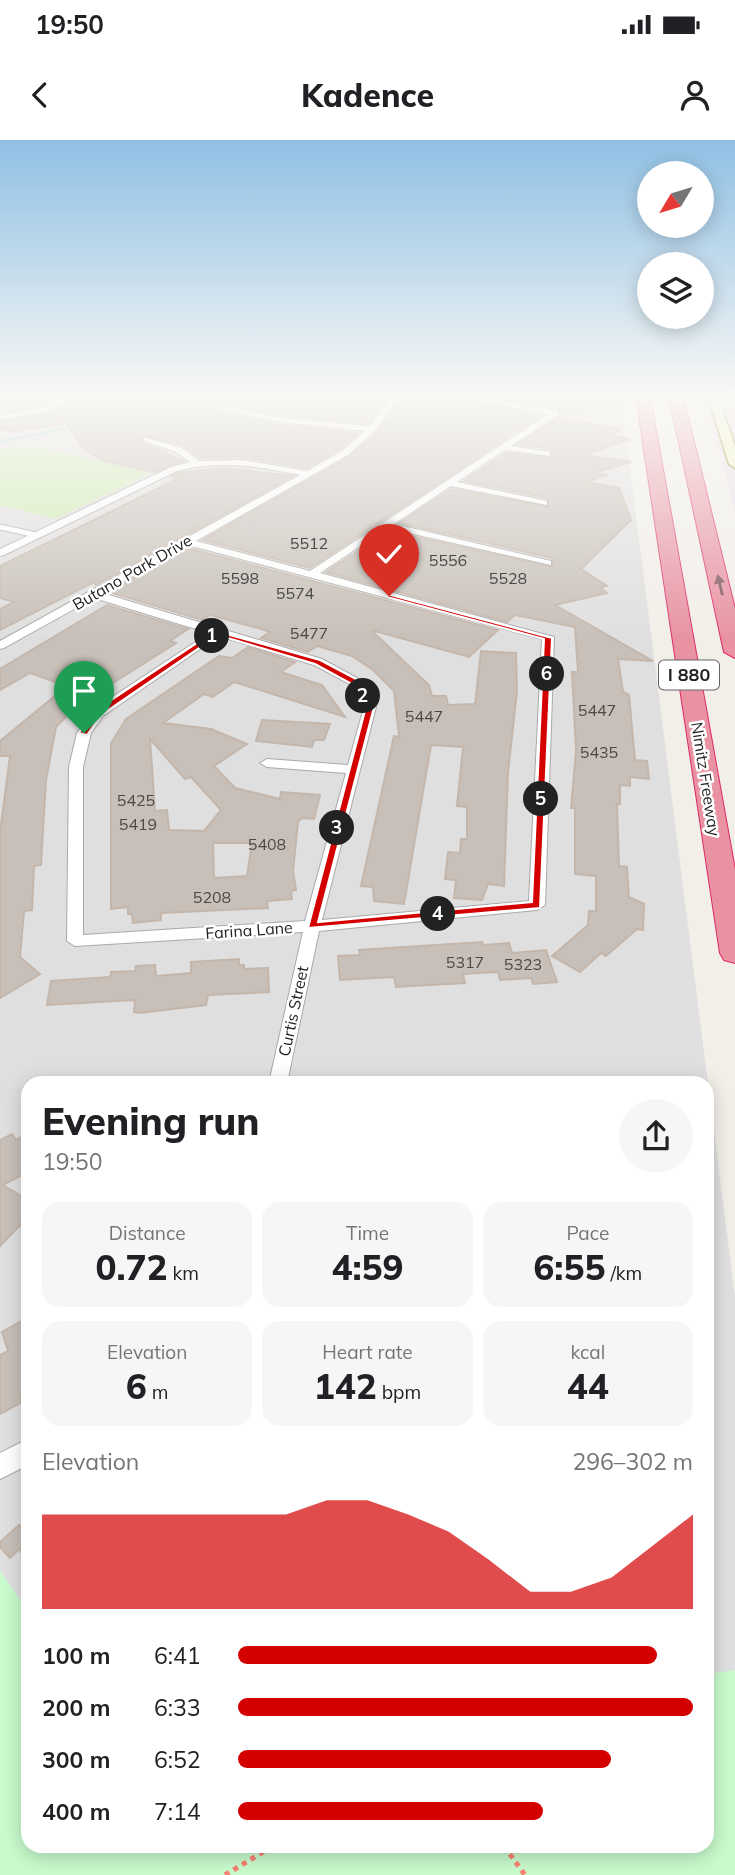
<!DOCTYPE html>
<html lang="en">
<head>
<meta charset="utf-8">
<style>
	:root { --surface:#fff; --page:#f6f6f6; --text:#202124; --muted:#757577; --accent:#d40000 }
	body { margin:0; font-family:Mulish,sans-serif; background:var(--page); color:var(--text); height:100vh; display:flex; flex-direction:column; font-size:26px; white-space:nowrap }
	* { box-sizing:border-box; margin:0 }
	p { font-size:23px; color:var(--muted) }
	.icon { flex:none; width:38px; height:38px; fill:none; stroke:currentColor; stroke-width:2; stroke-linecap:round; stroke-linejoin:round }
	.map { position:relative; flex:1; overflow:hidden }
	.side { position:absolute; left:21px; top:936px; width:693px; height:777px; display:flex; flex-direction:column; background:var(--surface); border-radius:21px; box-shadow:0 4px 18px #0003 }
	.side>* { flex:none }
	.needle { width:46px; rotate:232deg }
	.buttons { position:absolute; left:637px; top:21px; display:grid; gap:14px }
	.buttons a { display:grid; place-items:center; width:77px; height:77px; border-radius:50%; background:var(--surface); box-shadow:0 4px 18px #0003; font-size:35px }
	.pin { position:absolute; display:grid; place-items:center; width:60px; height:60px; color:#fff; margin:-72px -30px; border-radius:50% 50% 50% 0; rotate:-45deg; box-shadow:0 0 7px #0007 }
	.pin .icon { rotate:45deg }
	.km { position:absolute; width:35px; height:35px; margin:-18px; border-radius:50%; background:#222; color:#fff; font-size:19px; line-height:35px; text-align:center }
	.round { display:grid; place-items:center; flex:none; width:74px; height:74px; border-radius:37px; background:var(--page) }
	.head { display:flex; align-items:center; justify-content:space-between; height:119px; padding:0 21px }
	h1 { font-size:38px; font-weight:800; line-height:52px }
	.metrics { display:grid; grid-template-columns:repeat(3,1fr); gap:10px; height:119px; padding:7px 21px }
	.metrics div { display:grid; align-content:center; border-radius:18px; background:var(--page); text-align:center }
	.metrics b { font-size:35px; font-weight:800 }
	.metrics small { font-size:19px; font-weight:400 }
	.metrics p { font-size:19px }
	.chart { height:196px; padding:14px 21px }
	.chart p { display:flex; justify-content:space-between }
	.chart svg { width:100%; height:126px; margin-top:7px; fill:var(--accent); opacity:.7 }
	ul { padding:0 21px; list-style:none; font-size:23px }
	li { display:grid; grid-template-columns:112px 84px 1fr; align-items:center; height:52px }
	li i { height:18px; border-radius:9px; background:var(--accent) }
	.status { display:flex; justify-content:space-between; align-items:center; height:49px; padding:0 35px; background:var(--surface); direction:ltr }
	.status svg { height:19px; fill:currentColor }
	header { display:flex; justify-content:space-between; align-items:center; height:91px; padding:0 21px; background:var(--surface); font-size:32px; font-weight:800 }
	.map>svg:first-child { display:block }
	.residential { fill:#e0dfdf; fill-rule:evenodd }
	.industrial { fill:#ebdbe8 }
	.grass { fill:#cdebb0 }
	.park { fill:#c8facc }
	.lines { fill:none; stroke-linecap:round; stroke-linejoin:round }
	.stream { stroke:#aad3df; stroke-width:2.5 }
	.building { fill:#c7bfb8; stroke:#c4b6ab; stroke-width:2; fill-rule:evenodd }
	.lane-far1-casing { stroke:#a9a9a9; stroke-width:5 }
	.lane-casing { stroke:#a9a9a9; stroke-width:7 }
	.street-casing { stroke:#a9a9a9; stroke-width:2 }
	.secondary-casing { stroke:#707d05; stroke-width:3 }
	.highway-casing { stroke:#dc2a67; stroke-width:2 }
	.path { stroke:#fa8072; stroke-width:5; stroke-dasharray:5 5; stroke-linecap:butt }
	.lane-far1 { stroke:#fff; stroke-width:4.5 }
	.lane { stroke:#fff; stroke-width:5 }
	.street { fill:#fff; fill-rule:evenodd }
	.secondary { fill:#f7fabf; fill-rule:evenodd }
	.highway { fill:#e892a2; fill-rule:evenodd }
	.oneway { fill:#7b545c }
	.route { fill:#d40000; stroke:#fff; stroke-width:2 }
	.labels { text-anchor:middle; stroke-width:5; stroke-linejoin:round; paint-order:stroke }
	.number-label { font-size:16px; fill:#4b4948 }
	.far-street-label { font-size:16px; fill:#222; stroke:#fff }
	.shield { fill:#fff; stroke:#646464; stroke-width:2 }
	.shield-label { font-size:18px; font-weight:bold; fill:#222 }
</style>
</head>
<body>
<div class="status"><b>19:50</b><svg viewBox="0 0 49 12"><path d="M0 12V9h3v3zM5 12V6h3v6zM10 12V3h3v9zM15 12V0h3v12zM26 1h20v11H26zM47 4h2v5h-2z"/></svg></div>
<header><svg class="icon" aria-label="back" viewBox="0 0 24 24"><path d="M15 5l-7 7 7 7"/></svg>Kadence<svg class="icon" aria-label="person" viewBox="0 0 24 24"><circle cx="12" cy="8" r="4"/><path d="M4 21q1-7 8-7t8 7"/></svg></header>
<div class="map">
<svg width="735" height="1735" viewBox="0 0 735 1735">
	<rect width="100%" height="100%" fill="#f2efe9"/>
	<path class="residential" d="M0,257H621L735,1157V1735H0ZM28,943H707V1706H28Z"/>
	<polygon class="industrial" points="704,257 735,257 735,373"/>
	<polygon class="grass" points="50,308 48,310 151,333 56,379 0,365 0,309"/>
	<polygon class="park" points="0,1431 28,1471 28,1706 707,1706 707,1534 735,1530 735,1735 0,1735"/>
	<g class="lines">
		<polyline class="stream" points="0,301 77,287"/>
	</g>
	<g class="building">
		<polygon points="0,257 58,257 47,264 0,273 12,268 0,264"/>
		<polygon points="74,257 389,257 369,283 281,275 207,261 208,270 280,285 359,293 340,309 307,328 242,317 200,318 183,305 142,295 143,303 184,321 154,332 104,321 85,310 66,283 9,292 7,289 0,290 0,282 53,273"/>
		<polygon points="403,257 454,257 541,275 310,428 203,400 349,317 377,293"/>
		<polygon points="488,257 618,257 618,264 560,277 558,268"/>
		<polygon points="558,278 621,289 612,296 630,299 584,315 631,322 598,332 606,335 586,342 619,348 631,380 581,429 607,446 600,448 607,453 555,465 653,521 618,519 623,552 629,555 635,620 647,621 649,639 630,637 630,646 620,645 620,664 617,664 619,726 627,727 629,757 644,764 643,790 637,789 606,816 601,813 580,832 552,816 588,785 589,771 596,771 596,736 575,734 575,668 571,668 576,611 572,532 578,532 575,487 515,475 507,482 326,432 388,391 553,427 552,418 400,383 452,349 549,367 548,358 464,341 506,313 552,318 550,309 518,304"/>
		<polygon points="223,328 293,336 96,445 94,442 0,490 0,469 14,462 0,458 0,426 179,338 172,336 178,333"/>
		<polygon points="188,408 498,490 469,517 371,490 429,545 432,556 446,556 448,565 475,564 481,511 516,513 517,551 508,633 504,746 488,744 482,760 454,758 456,740 445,739 448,712 460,713 461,699 467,699 467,667 457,666 463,607 431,605 404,764 374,761 373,747 361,746 394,596 399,597 394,551 373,530 352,516 317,506 308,512 261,498 270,492 261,489 210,475 202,480 109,452"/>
		<polygon points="107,465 188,489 170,501 176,503 94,555 89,553 56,587 46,640 41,725 34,726 32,770 24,771 20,817 40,834 0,858 0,692 10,616 0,616 0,601 67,546 30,533 0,550 0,529"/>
		<path d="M248,507L295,522L281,532L322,545L345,577L234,542L213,557L204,554L163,583L211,589L247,604L214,626L235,648L280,659L281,652L320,655L314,679L302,678L298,682L293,731L296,750L291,751L292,759L267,761L268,768L161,773V780L133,783L132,774H128V767L111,769V603L126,579L219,516L232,518ZM150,599L185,639L191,637L221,670L204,691L169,690L167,670L155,671ZM213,703H252L247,736L214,738Z"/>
		<polygon points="262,580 330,584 324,600 314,600 312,607 256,601"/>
		<polygon points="482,802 483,805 509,803 512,813 546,810 557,842 533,844 531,838 500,840 498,832 463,834 465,843 396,847 394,837 340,840 338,816 360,815 359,810"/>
		<polygon points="239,819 239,825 244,825 244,829 268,828 269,852 208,855 206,865 140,873 134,872 135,860 47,865 51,841 110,837 111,832 135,831 136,826 155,825 156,836 191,833 191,822"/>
		<polygon points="12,994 16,1000 28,994 28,1032 3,1045 28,1060 28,1077 0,1106 0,1000"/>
		<polygon points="20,1182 28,1198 28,1250 19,1255 22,1262 0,1274 0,1215 8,1211 2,1192"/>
		<polygon points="19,1385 28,1395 28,1420 19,1409 10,1418 0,1407 0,1402"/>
	</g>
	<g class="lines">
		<g class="lane-far1-casing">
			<polyline id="lane-far1" points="717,267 735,267"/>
		</g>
		<g class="lane-casing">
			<polyline id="lane" points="0,387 36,395"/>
		</g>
		<g class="street-casing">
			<g id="street">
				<polygon points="63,257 72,257 53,270 0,280 0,276 48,266"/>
				<path d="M392,257H400L375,291L348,315L196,401L310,431L548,274L457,257H473L558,271V275L511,306L550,312V316L505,310L457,342L547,361V365L451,346L394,384L551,421V425L387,388L320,433L554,497L545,765L537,770L319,791L287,943H269L303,792L75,806L67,801L69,627L77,593L93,570L209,493L94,458L4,508L0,509V501L300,335C258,326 219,320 177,331L4,415L0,416V409L171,327L190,322L176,312L144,301V297L182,308L199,321L242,320L307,331L342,311L365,291L281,282L209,267V263L281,278L370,286ZM188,405L542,499L529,761L322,780L376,567L357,538L322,519L102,453ZM219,496L314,525L348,543L364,567L348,625L267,619L260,623L267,627L346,633L305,781L83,795V627L91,593L103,576Z"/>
				<polygon points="28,1299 28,1325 0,1339 0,1313"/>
			</g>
		</g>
		<g class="secondary-casing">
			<polygon id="secondary" points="708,257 718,257 735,306 735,328 729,324"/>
		</g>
		<g class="highway-casing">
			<g id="highway">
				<polygon points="636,257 650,257 735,730 735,823 724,820 720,813"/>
				<polygon points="669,257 683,257 735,469 735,518 724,512"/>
			</g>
		</g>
		<g class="path">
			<polyline points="504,1706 525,1735"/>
			<polyline points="225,1735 273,1706"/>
		</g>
		<use href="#lane-far1" class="lane-far1"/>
		<use href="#lane" class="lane"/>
		<use href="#street" class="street"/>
		<use href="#secondary" class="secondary"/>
		<use href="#highway" class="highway"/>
	</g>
	<defs><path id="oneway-solid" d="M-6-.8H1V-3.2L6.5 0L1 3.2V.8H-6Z" transform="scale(1.75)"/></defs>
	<use class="oneway" href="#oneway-solid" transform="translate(720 445) rotate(-103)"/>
	<linearGradient id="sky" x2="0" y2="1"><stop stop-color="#8fc0e4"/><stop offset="0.51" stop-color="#f9f8f5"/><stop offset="1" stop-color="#f9f8f5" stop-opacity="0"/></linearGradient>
	<rect width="735" height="500" fill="url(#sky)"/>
	<polygon class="route" points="387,454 552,498 540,768 308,788 366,567 350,543 315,524 218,495 101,575 87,595 79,593 95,571 215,491 320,520 356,539 374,567 318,782 532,762 544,499 387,457"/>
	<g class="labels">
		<g class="number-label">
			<text x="309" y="409">5512</text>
			<text x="448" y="426">5556</text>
			<text x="240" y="444">5598</text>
			<text x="508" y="444">5528</text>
			<text x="295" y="459">5574</text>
			<text x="309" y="499">5477</text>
			<text x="597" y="576">5447</text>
			<text x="424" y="582">5447</text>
			<text x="599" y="618">5435</text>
			<text x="136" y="666">5425</text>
			<text x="138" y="690">5419</text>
			<text x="267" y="710">5408</text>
			<text x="212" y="763">5208</text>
			<text x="465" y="828">5317</text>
			<text x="523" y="830">5323</text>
		</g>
		<g class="far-street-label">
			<text transform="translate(132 432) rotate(-30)" y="6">Butano Park Drive</text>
			<text transform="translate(706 639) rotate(81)" y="6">Nimitz Freeway</text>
			<text transform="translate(249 790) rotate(-4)" y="6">Farina Lane</text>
			<text transform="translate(293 871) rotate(-78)" y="6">Curtis Street</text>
		</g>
		<rect class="shield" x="659" y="520.5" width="60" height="29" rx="5"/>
		<g class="shield-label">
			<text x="689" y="541">I 880</text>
		</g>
	</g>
</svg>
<div class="buttons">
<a><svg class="needle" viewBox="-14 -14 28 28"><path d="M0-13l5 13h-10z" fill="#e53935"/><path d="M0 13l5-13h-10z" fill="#757577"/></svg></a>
<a><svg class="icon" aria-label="layers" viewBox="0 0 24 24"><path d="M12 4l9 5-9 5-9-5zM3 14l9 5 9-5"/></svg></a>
</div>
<div class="pin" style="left:84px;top:593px;background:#1e9e55"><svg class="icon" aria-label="arrive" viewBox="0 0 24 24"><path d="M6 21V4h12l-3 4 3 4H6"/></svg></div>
<div class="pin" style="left:389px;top:456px;background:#d93025"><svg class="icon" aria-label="check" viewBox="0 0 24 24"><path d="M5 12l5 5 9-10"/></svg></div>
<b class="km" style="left:212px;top:496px">1</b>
<b class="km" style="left:363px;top:556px">2</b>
<b class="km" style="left:337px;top:688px">3</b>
<b class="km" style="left:438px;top:774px">4</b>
<b class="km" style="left:541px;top:659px">5</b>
<b class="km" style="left:547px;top:534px">6</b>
<section class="side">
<div class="head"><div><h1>Evening run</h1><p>19:50</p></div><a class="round"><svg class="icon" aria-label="share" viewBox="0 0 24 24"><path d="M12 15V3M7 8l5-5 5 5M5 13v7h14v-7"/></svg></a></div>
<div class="metrics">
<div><p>Distance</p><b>0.72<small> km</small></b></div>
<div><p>Time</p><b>4:59</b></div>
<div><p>Pace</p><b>6:55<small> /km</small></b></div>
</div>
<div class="metrics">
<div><p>Elevation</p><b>6<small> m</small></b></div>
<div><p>Heart rate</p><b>142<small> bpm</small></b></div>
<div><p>kcal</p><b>44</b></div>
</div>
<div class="chart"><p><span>Elevation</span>296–302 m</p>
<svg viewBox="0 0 160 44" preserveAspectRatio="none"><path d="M0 44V11L10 11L20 11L30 11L40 11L50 11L60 11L70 6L80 6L90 11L100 17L110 27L120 38L130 38L140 33L150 22L160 11V44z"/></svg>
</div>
<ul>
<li><b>100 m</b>6:41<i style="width:92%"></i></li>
<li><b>200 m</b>6:33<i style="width:100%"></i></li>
<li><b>300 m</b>6:52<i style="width:82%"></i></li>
<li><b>400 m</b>7:14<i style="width:67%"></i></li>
</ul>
</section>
</div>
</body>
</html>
